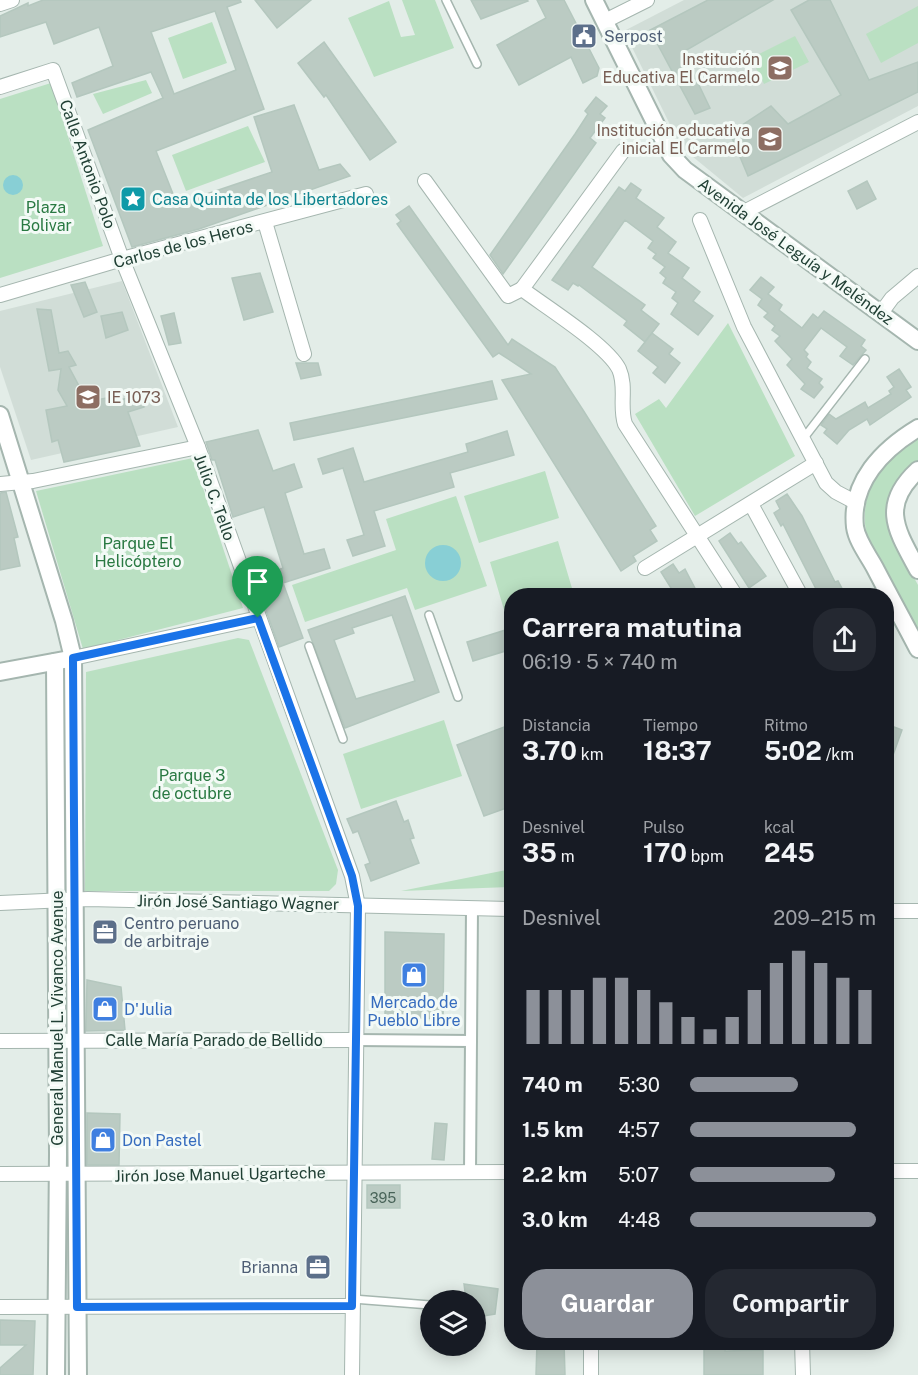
<!DOCTYPE html>
<html lang="es">
<head>
<meta charset="utf-8">
<style>
	:root { --surface:#171b24; --page:#242831; --text:#f1f3f6; --muted:#9ea1a6; --accent:#8c9099 }
	body { margin:0; font-family:"Public Sans",sans-serif; background:var(--page); color:var(--text); height:100vh; display:flex; flex-direction:column; font-size:22px; white-space:nowrap }
	* { box-sizing:border-box; margin:0 }
	p { font-size:20px; color:var(--muted) }
	.icon { flex:none; width:33px; height:33px; fill:none; stroke:currentColor; stroke-width:2; stroke-linecap:round; stroke-linejoin:round }
	.map { position:relative; flex:1; overflow:hidden }
	.sheet { position:absolute; left:504px; top:588px; width:390px; height:762px; display:flex; flex-direction:column; background:var(--surface); border-radius:24px; box-shadow:0 3px 15px #0003 }
	.sheet>* { flex:none }
	.buttons { position:absolute; left:420px; top:1290px; display:grid; gap:12px }
	.buttons a { display:grid; place-items:center; width:66px; height:66px; border-radius:50%; background:var(--surface); box-shadow:0 3px 15px #0003; font-size:30px }
	.pin { position:absolute; display:grid; place-items:center; width:51px; height:51px; color:#fff; margin:-62px -26px; border-radius:50% 50% 50% 0; rotate:-45deg; box-shadow:0 0 6px #0007 }
	.pin .icon { rotate:45deg }
	.round { display:grid; place-items:center; flex:none; width:63px; height:63px; border-radius:24px; background:var(--page) }
	.summary { display:flex; align-items:center; justify-content:space-between; height:102px; padding:0 18px }
	h1 { font-size:27px; font-weight:700; line-height:45px }
	.metrics { display:grid; grid-template-columns:repeat(3,1fr); gap:9px; height:102px; padding:6px 18px }
	.metrics div { display:grid; align-content:center }
	.metrics b { font-size:26px; font-weight:700 }
	.metrics small { font-size:16px; font-weight:400 }
	.metrics p { font-size:16px }
	.chart { height:168px; padding:12px 18px }
	.chart p { display:flex; justify-content:space-between }
	.chart svg { width:100%; height:108px; margin-top:6px; stroke:var(--accent); stroke-width:6 }
	.cta { display:flex; gap:12px; margin-top:auto; padding:12px 18px }
	.cta a { flex:1; height:69px; border-radius:24px; background:var(--accent); color:#fff; font-size:24px; font-weight:700; line-height:69px; text-align:center }
	.cta a+a { background:var(--page); color:var(--text) }
	ul { padding:0 18px; list-style:none; font-size:20px }
	li { display:grid; grid-template-columns:96px 72px 1fr; align-items:center; height:45px }
	li i { height:15px; border-radius:8px; background:var(--accent) }
	.map>svg:first-child { display:block }
	.built { fill:#d1ddd7 }
	.green { fill:#bae0c2 }
	.water { fill:#88cfd5 }
	.building { fill:#bbcbc3; stroke:#b4c7be; stroke-width:1.5; fill-rule:evenodd }
	.lines { fill:none; stroke-linecap:round; stroke-linejoin:round }
	.service-casing { stroke:#a5b6af; stroke-width:10 }
	.pedestrian-casing { stroke:#a5b6af; stroke-width:14 }
	.minor-casing { stroke:#a5b6af; stroke-width:16 }
	.tertiary-casing { stroke:#a5b6af; stroke-width:20 }
	.service { stroke:#fff; stroke-width:7 }
	.pedestrian { stroke:#fff; stroke-width:10 }
	.minor { stroke:#fff; stroke-width:14 }
	.tertiary { stroke:#fff; stroke-width:16 }
	.route-casing { stroke:#fff; stroke-width:12 }
	.route { stroke:#1a73e8; stroke-width:8 }
	.labels { text-anchor:middle; stroke-width:6; stroke-linejoin:round; paint-order:stroke }
	.number-label { font-size:14px; fill:#486358 }
	.service-label { font-size:16px; fill:#4e5e75; stroke:#f3faf6; text-anchor:start }
	.education-label { font-size:16px; fill:#785e54; stroke:#f3faf6; text-anchor:end }
	.street-label { font-size:16px; fill:#214035; stroke:#f3faf6 }
	.culture-label { font-size:16px; fill:#0d838f; stroke:#f3faf6; text-anchor:start }
	.park-label { font-size:16px; fill:#297942; stroke:#f3faf6 }
	.shop-label { font-size:16px; fill:#366cbe; stroke:#f3faf6; text-anchor:start }
</style>
</head>
<body>
<div class="map">
<svg width="918" height="1375" viewBox="0 0 918 1375">
	<rect width="100%" height="100%" fill="#e3ede8"/>
	<g class="built">
		<polygon points="684,0 918,0 918,106 743,198 681,147 624,31"/>
		<polygon points="122,281 178,427 31,460 0,367 0,311"/>
	</g>
	<g class="green">
		<polygon points="402,0 435,0 454,48 374,77 348,18 389,1 401,37 415,35"/>
		<polygon points="918,6 918,43 881,63 866,34"/>
		<polygon points="212,22 227,63 183,79 168,38"/>
		<polygon points="795,36 809,62 764,84 751,58"/>
		<polygon points="146,80 152,93 103,114 93,94"/>
		<polygon points="51,83 103,246 0,278 0,99"/>
		<polygon points="248,126 265,162 186,191 172,155"/>
		<polygon points="728,323 795,456 695,516 635,414 659,399 666,408"/>
		<path d="M918,436V461L890,498L886,515L890,534L918,585V633C904,608 875,564 868,539C855,496 882,458 918,436Z"/>
		<polygon points="193,458 243,608 83,649 36,491"/>
		<polygon points="545,471 559,518 479,543 464,496"/>
		<polygon points="456,496 487,586 415,610 407,588 305,622 292,585 396,550 386,519"/>
		<polygon points="558,541 574,595 512,596 511,618 507,620 490,562"/>
		<polygon points="238,638 249,640 338,870 336,884 329,891 85,891 86,672"/>
		<polygon points="444,720 462,776 361,809 343,754"/>
		<polygon points="511,869 511,887 401,891"/>
	</g>
	<g class="water">
		<circle cx="13" cy="185" r="10"/>
		<circle cx="443" cy="563" r="18"/>
	</g>
	<g class="building">
		<path d="M43,0H240L241,2L227,7L264,109L156,151L177,204L272,172L254,117L294,105L319,170L340,164L350,176L199,229L132,247L88,130L163,98L151,72L77,97L72,83L113,66L99,27L54,44L46,22L0,37V16L28,3V6ZM215,11L236,70L174,94L151,32Z"/>
		<polygon points="255,0 311,0 277,28"/>
		<polygon points="471,0 527,0 528,1 481,19"/>
		<polygon points="537,0 564,0 599,68 597,76 583,83 571,57 519,85 497,45 546,18"/>
		<polygon points="708,0 773,0 683,52 710,108 695,114 650,30"/>
		<polygon points="809,0 830,0 869,80 918,62 918,92 748,176 730,133 771,106 788,124 841,95 791,10"/>
		<polygon points="324,42 396,142 370,160 326,95 324,97 298,63"/>
		<polygon points="596,97 607,106 600,114 605,118 590,138 596,143 503,274 490,255 575,134 588,114 585,111"/>
		<polygon points="867,181 876,199 857,209 848,191"/>
		<polygon points="631,183 641,190 636,198 664,218 657,227 676,242 668,253 689,268 682,278 700,292 693,301 713,316 698,335 671,314 678,303 672,298 676,292 663,283 666,278 660,273 665,267 653,258 656,254 648,248 653,241 625,220 592,267 645,305 641,310 659,324 645,342 624,325 627,321 579,285 578,286 573,283 568,290 552,280 619,187 625,191"/>
		<polygon points="409,206 508,345 512,339 555,367 583,410 656,526 650,530 657,541 633,556 636,561 621,571 502,380 531,374 499,353 493,357 397,224 401,221 396,215"/>
		<polygon points="260,273 273,312 244,320 232,278"/>
		<polygon points="761,277 774,287 768,294 782,305 779,310 802,328 813,314 818,318 824,311 865,340 861,346 866,350 853,365 840,356 847,347 821,328 804,350 808,354 806,357 811,362 807,368 822,379 819,383 823,387 814,398 801,389 805,384 787,365 792,359 775,341 780,336 772,330 775,326 764,317 768,313 758,305 762,299 750,290"/>
		<polygon points="85,282 97,312 84,317 71,285"/>
		<polygon points="37,309 51,310 59,353 68,351 76,365 69,367 79,386 77,404 106,398 108,404 140,394 144,407 128,412 140,446 64,462 58,440 52,442 46,410 67,406 58,390 61,369 49,371"/>
		<polygon points="122,312 128,330 106,338 101,316"/>
		<polygon points="174,313 181,343 169,345 161,316"/>
		<polygon points="652,333 673,349 669,354 680,363 665,383 653,373 658,367 638,351"/>
		<polygon points="296,363 318,363 321,375 301,379"/>
		<polygon points="899,369 911,387 906,390 911,397 870,425 867,419 849,430 837,444 824,433 827,429 821,425 829,414 836,419 865,402 868,408 891,394 889,391 894,387 887,377"/>
		<polygon points="492,381 497,399 294,440 290,423"/>
		<polygon points="258,430 273,471 294,464 302,487 285,493 304,554 324,549 330,568 283,583 303,638 279,647 255,579 283,568 264,507 233,517 215,460 212,460 206,442"/>
		<polygon points="507,431 514,455 450,473 454,487 374,511 385,546 353,556 347,540 364,535 343,468 323,474 318,459 353,448 364,482 468,452 466,444"/>
		<polygon points="6,492 18,537 14,538 20,566 0,570 0,493"/>
		<polygon points="787,494 802,516 835,582 838,581 846,596 810,596 817,591 783,524 781,526 774,513 780,509 776,501"/>
		<polygon points="730,533 738,544 741,542 766,576 749,588 719,541"/>
		<polygon points="673,564 679,573 685,569 699,596 676,596 661,572"/>
		<path d="M405,596L439,692L345,728L308,630ZM392,615L415,681L356,699L334,640L354,633L352,628Z"/>
		<polygon points="512,628 512,649 473,661 467,642"/>
		<polygon points="512,724 512,806 484,816 457,745"/>
		<polygon points="886,724 902,730 888,769 886,768"/>
		<polygon points="396,801 404,822 408,820 414,838 410,839 419,863 371,881 365,865 370,863 358,831 353,833 347,819"/>
		<polygon points="385,932 444,934 443,1019 385,1017"/>
		<polygon points="87,980 121,987 125,1030 86,1031"/>
		<polygon points="87,1113 120,1114 119,1165 87,1165"/>
		<polygon points="435,1123 447,1124 444,1160 432,1159"/>
		<rect x="367" y="1185" width="33" height="23"/>
		<polygon points="464,1284 498,1289 495,1314 476,1317 476,1300 466,1300"/>
		<polygon points="0,1320 35,1321 33,1375 0,1375 0,1368 26,1345 0,1345"/>
		<polygon points="537,1342 564,1342 565,1375 536,1375"/>
		<polygon points="704,1344 725,1344 725,1351 763,1350 763,1375 704,1375"/>
	</g>
	<g class="lines">
		<g class="service-casing">
			<g id="service">
				<polyline points="446,0 477,64"/>
				<polyline points="803,439 865,359"/>
				<polyline points="429,615 458,697"/>
				<polyline points="309,646 343,739"/>
				<polyline points="353,1299 430,1305"/>
			</g>
		</g>
		<g class="pedestrian-casing">
			<g id="pedestrian">
				<polyline points="356,1040 471,1041"/>
				<polyline points="470,1172 472,908"/>
			</g>
		</g>
		<g class="minor-casing">
			<g id="minor">
				<polyline points="0,4 12,0"/>
				<polyline points="605,21 647,0"/>
				<polyline points="0,87 53,70 122,259 198,447 352,876 358,906 352,1375"/>
				<path d="M425,181L508,296L522,289C546,307 607,345 619,369C627,387 619,406 625,424L736,596"/>
				<polyline points="744,212 918,122"/>
				<polyline points="700,220 744,327 826,483 836,492 857,503"/>
				<polyline points="265,222 304,354"/>
				<polyline points="522,289 623,151"/>
				<polyline points="0,295 122,259 366,194"/>
				<polyline points="881,313 892,298 918,276"/>
				<polyline points="0,484 33,481 198,447"/>
				<polyline points="751,504 801,596"/>
				<polyline points="645,568 816,463"/>
				<polyline points="73,658 259,618"/>
				<polyline points="0,903 88,899 512,909"/>
				<polyline points="886,911 918,911"/>
				<polyline points="0,1041 356,1040"/>
				<polyline points="886,1171 918,1171"/>
				<polyline points="0,1174 512,1172"/>
				<polyline points="0,1307 352,1306"/>
				<polyline points="591,1342 591,1375"/>
				<polyline points="802,1342 803,1375"/>
			</g>
		</g>
		<g class="tertiary-casing">
			<g id="tertiary">
				<polyline points="594,0 671,155 685,170 918,341"/>
				<polyline points="0,415 64,621 73,658 78,1375"/>
				<path d="M918,428C883,449 850,482 855,527C857,541 868,555 875,568C889,595 904,622 918,649"/>
				<path d="M918,470C879,506 897,531 918,570"/>
				<polyline points="55,662 58,1154 56,1375"/>
				<polyline points="0,672 64,660"/>
			</g>
		</g>
		<use href="#service" class="service"/>
		<use href="#pedestrian" class="pedestrian"/>
		<use href="#minor" class="minor"/>
		<use href="#tertiary" class="tertiary"/>
	</g>
	<g class="lines">
		<g class="route-casing">
			<polygon id="route" points="258,618 352,876 358,906 352,1306 77,1307 73,658"/>
		</g>
		<use href="#route" class="route"/>
	</g>
	<defs>
		<g id="civic-square" transform="scale(1.35)"><rect x="-9" y="-9" width="18" height="18" rx="4" fill="#5c6f8a" stroke="#f3faf6"/><path d="M-.6-6.5H3V-4.5H.6V-3L4-1V1h2V6H-6V1h2V-1L-.6-3ZM-1.2 2.5V6h2.4V2.5Z" fill="#fff"/></g>
		<g id="school-square" transform="scale(1.35)"><rect x="-9" y="-9" width="18" height="18" rx="4" fill="#8d6e63" stroke="#f3faf6"/><path d="M0-5L7-2L0 1L-7-2ZM-4 1L0 2.5L4 1V4Q0 6-4 4Z" fill="#fff"/></g>
		<g id="sight-square" transform="scale(1.35)"><rect x="-9" y="-9" width="18" height="18" rx="4" fill="#0f9aa8" stroke="#f3faf6"/><path d="M0-6L1.8-2.2L6-1.7L2.9 1.2L3.7 5.4L0 3.3L-3.7 5.4L-2.9 1.2L-6-1.7L-1.8-2.2Z" fill="#fff"/></g>
		<g id="office-square" transform="scale(1.35)"><rect x="-9" y="-9" width="18" height="18" rx="4" fill="#5c6f8a" stroke="#f3faf6"/><path d="M-6-3h4V-5.5h4V-3h4V5H-6ZM-1-4.5V-3h2v-1.5ZM-6 0V1H6V0Z" fill="#fff"/></g>
		<g id="shop-square" transform="scale(1.35)"><rect x="-9" y="-9" width="18" height="18" rx="4" fill="#3f7fe0" stroke="#f3faf6"/><path d="M-5-2.5h2.3a2.7 3.5 0 0 1 5.4 0H5L5.5 6h-11ZM-1.5-2.5h3a1.5 2.3 0 0 0-3 0Z" fill="#fff"/></g>
	</defs>
	<g fill-rule="evenodd">
		<use href="#civic-square" x="584" y="36"/>
		<use href="#school-square" x="780" y="68"/>
		<use href="#school-square" x="770" y="139"/>
		<use href="#sight-square" x="133" y="199"/>
		<use href="#school-square" x="88" y="397"/>
		<use href="#office-square" x="105" y="932"/>
		<use href="#shop-square" x="414" y="975"/>
		<use href="#shop-square" x="105" y="1009"/>
		<use href="#shop-square" x="103" y="1140"/>
		<use href="#office-square" x="318" y="1267"/>
	</g>
	<g class="labels">
		<g class="number-label">
			<text x="383" y="1203">395</text>
		</g>
		<g class="service-label">
			<text x="604" y="42">Serpost</text>
			<text x="124" y="929">Centro peruano<tspan x="124" dy="18">de arbitraje</tspan></text>
			<text x="298" y="1273" text-anchor="end">Brianna</text>
		</g>
		<g class="education-label">
			<text x="760" y="65">Institución<tspan x="760" dy="18">Educativa El Carmelo</tspan></text>
			<text x="750" y="136">Institución educativa<tspan x="750" dy="18">inicial El Carmelo</tspan></text>
			<text x="107" y="403" text-anchor="start">IE 1073</text>
		</g>
		<g class="street-label">
			<text transform="translate(88 164) rotate(70)" y="6">Calle Antonio Polo</text>
			<text transform="translate(183 244) rotate(-15)" y="6">Carlos de los Heros</text>
			<text transform="translate(796 251) rotate(36)" y="6">Avenida José Leguía y Meléndez</text>
			<text transform="translate(215 497) rotate(70)" y="6">Julio C. Tello</text>
			<text transform="translate(238 902) rotate(1)" y="6">Jirón José Santiago Wagner</text>
			<text transform="translate(57 1018) rotate(-90)" y="6">General Manuel L. Vivanco Avenue</text>
			<text x="214" y="1046">Calle María Parado de Bellido</text>
			<text transform="translate(220 1174) rotate(-1)" y="6">Jirón Jose Manuel Ugarteche</text>
		</g>
		<g class="culture-label">
			<text x="152" y="205">Casa Quinta de los Libertadores</text>
		</g>
		<g class="park-label">
			<text x="46" y="213">Plaza<tspan x="46" dy="18">Bolivar</tspan></text>
			<text x="138" y="549">Parque El<tspan x="138" dy="18">Helicóptero</tspan></text>
			<text x="192" y="781">Parque 3<tspan x="192" dy="18">de octubre</tspan></text>
		</g>
		<g class="shop-label">
			<text x="414" y="1008" text-anchor="middle">Mercado de<tspan x="414" dy="18">Pueblo Libre</tspan></text>
			<text x="124" y="1015">D'Julia</text>
			<text x="122" y="1146">Don Pastel</text>
		</g>
	</g>
</svg>
<div class="buttons">
<a><svg class="icon" aria-label="layers" viewBox="0 0 24 24"><path d="M12 4l9 5-9 5-9-5zM3 14l9 5 9-5"/></svg></a>
</div>
<div class="pin" style="left:258px;top:618px;background:#1e9e55"><svg class="icon" aria-label="arrive" viewBox="0 0 24 24"><path d="M6 21V4h12l-3 4 3 4H6"/></svg></div>
<section class="sheet">
<div class="summary"><div><h1>Carrera matutina</h1><p>06:19 · 5 × 740 m</p></div><a class="round"><svg class="icon" aria-label="share" viewBox="0 0 24 24"><path d="M12 15V3M7 8l5-5 5 5M5 13v7h14v-7"/></svg></a></div>
<div class="metrics">
<div><p>Distancia</p><b>3.70<small> km</small></b></div>
<div><p>Tiempo</p><b>18:37</b></div>
<div><p>Ritmo</p><b>5:02<small> /km</small></b></div>
</div>
<div class="metrics">
<div><p>Desnivel</p><b>35<small> m</small></b></div>
<div><p>Pulso</p><b>170<small> bpm</small></b></div>
<div><p>kcal</p><b>245</b></div>
</div>
<div class="chart"><p><span>Desnivel</span>209–215 m</p>
<svg viewBox="0 0 160 44" preserveAspectRatio="none"><path d="M5 44V22M15 44V22M25 44V22M35 44V17M45 44V17M55 44V22M65 44V27M75 44V33M85 44V38M95 44V33M105 44V22M115 44V11M125 44V6M135 44V11M145 44V17M155 44V22"/></svg>
</div>
<ul>
<li><b>740 m</b>5:30<i style="width:58%"></i></li>
<li><b>1.5 km</b>4:57<i style="width:89%"></i></li>
<li><b>2.2 km</b>5:07<i style="width:78%"></i></li>
<li><b>3.0 km</b>4:48<i style="width:100%"></i></li>
</ul>
<div class="cta"><a>Guardar</a><a>Compartir</a></div>
</section>
</div>
</body>
</html>
